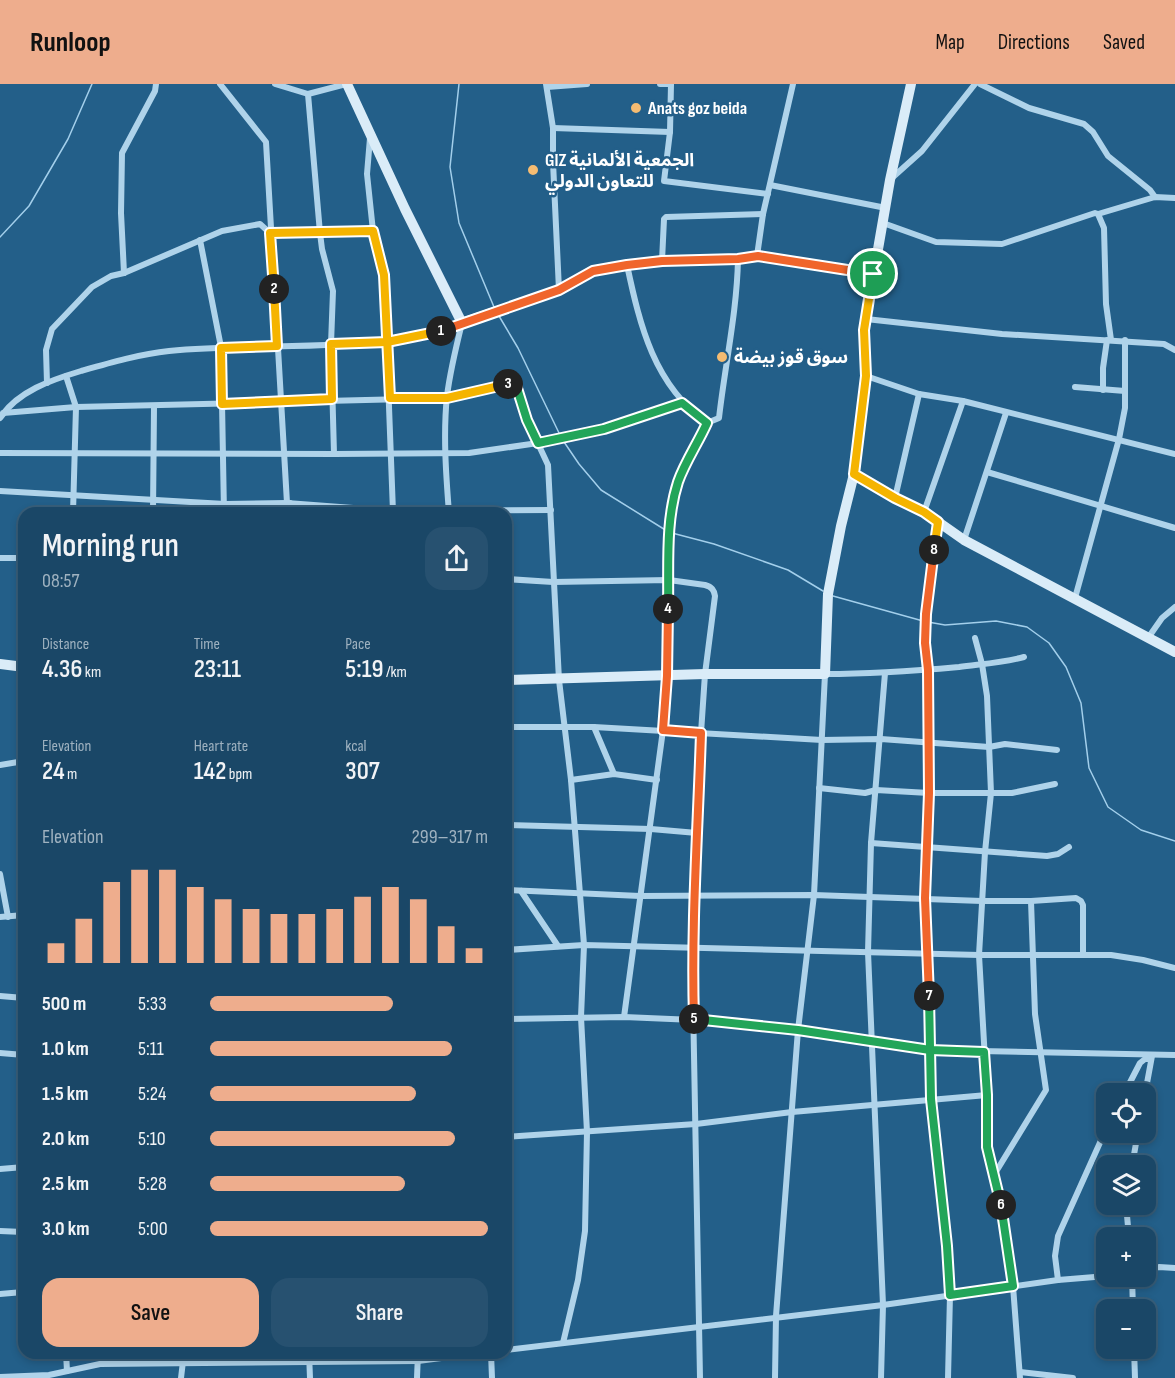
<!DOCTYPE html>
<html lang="en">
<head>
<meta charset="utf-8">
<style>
	:root { --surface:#1a4767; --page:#275170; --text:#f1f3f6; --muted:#9fb2c0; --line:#385f7b; --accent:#eead8d }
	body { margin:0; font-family:"Sofia Sans Condensed","Noto Sans Arabic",sans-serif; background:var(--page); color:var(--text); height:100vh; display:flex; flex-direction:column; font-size:22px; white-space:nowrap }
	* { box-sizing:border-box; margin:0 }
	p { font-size:20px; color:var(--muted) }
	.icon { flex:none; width:33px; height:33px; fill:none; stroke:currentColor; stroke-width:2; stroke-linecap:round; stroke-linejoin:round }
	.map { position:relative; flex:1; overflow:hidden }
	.panel { position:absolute; left:18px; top:423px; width:494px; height:852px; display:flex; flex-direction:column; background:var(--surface); border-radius:18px; box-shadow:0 3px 9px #0003,0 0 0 2px var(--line) }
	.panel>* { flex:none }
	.controls { position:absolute; left:1096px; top:999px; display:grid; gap:12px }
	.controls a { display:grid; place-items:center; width:60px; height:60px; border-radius:12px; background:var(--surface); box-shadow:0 3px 9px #0003,0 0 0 2px var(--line); font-size:30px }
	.pin { position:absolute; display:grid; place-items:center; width:51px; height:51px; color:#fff; margin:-26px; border:3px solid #fff; border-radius:50%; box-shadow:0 2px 6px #0007 }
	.km { position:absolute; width:30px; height:30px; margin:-15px; border-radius:50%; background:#222; color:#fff; font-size:16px; line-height:30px; text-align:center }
	.round { display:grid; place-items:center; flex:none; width:63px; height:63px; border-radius:18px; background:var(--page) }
	.overview { display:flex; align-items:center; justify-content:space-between; height:102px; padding:0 24px }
	h1 { font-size:33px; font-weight:600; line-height:45px }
	.metrics { display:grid; grid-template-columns:repeat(3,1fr); gap:9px; height:102px; padding:6px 24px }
	.metrics div { display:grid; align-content:center }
	.metrics b { font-size:26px; font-weight:600 }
	.metrics small { font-size:16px; font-weight:400 }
	.metrics p { font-size:16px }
	.chart { height:168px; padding:12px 24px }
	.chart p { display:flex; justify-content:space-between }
	.chart svg { width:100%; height:108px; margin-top:6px; stroke:var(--accent); stroke-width:6 }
	.button { display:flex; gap:12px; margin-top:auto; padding:12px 24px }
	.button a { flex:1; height:69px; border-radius:18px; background:var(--accent); color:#111; font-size:24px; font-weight:600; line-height:69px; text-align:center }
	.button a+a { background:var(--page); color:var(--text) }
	ul { padding:0 24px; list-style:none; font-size:20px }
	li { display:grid; grid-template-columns:96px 72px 1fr; align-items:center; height:45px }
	li i { height:15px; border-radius:8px; background:var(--accent) }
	header { display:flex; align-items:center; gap:36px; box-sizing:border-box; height:84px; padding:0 30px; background:var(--accent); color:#111 }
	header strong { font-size:28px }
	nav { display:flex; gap:33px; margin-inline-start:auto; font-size:21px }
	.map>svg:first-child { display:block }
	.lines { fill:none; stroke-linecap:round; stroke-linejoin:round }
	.stream { stroke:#a3cfeb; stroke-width:1.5 }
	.street { stroke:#afd3ea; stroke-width:6 }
	.secondary { stroke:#daecf8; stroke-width:10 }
	.split-1-casing { stroke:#fff; stroke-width:12 }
	.split-2-casing { stroke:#fff; stroke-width:12 }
	.split-3-casing { stroke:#fff; stroke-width:12 }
	.split-4-casing { stroke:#fff; stroke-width:12 }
	.split-5-casing { stroke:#fff; stroke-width:12 }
	.split-6-casing { stroke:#fff; stroke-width:12 }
	.split-7-casing { stroke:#fff; stroke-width:12 }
	.split-8-casing { stroke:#fff; stroke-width:12 }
	.split-9-casing { stroke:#fff; stroke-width:12 }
	.split-1 { stroke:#f0652b; stroke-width:8 }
	.split-2 { stroke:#f5b400; stroke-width:8 }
	.split-3 { stroke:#f5b400; stroke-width:8 }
	.split-4 { stroke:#22a559; stroke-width:8 }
	.split-5 { stroke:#f0652b; stroke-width:8 }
	.split-6 { stroke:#22a559; stroke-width:8 }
	.split-7 { stroke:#22a559; stroke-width:8 }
	.split-8 { stroke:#f0652b; stroke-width:8 }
	.split-9 { stroke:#f5b400; stroke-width:8 }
	.poi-dot { fill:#f5bc72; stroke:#235f89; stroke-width:2 }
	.labels { text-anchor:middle; stroke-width:5; stroke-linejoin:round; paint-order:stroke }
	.poi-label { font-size:18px; font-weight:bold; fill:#fff; stroke:#235f89; text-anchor:start }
</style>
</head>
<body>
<header>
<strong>Runloop</strong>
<nav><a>Map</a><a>Directions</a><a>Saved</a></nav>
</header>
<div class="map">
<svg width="1175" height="1294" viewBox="0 0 1175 1294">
	<rect width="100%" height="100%" fill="#235f89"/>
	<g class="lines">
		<g class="stream">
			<polyline points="459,0 450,83 459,139 494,223"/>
			<polyline points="0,153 29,122 68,55 92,0"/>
			<polyline points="499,232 518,264 560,351"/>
			<polyline points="562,355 579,380 601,406 667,447"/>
			<polyline points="672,449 714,460 788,486 823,507"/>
			<polyline points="833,512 923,537"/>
			<polyline points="928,538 945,541 996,537 1027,543 1049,559 1066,583 1081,619 1089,684 1108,723 1141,746 1175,757"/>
		</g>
		<g class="street">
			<polyline points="220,0 266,58 287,419"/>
			<polyline points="275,0 308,10"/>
			<polyline points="546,0 553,44 553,78 559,206"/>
			<polyline points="660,0 671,0"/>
			<polyline points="671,0 670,48 664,97 768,110"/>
			<polyline points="980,0 1029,24 1084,40 1093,48 1108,72 1150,106 1155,113"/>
			<polyline points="547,3 587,0"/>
			<polyline points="553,44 670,48"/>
			<polyline points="370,54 367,90 373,147 384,191 393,428"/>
			<polyline points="893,93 922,67 975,0"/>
			<polyline points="770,101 886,124"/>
			<polyline points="1098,130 1155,113 1175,114"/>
			<polyline points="883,139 936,158 1002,160 1095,129 1098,130 1104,144 1106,220 1111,256"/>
			<polyline points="200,156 221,263 224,429"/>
			<polyline points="757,172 763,130 793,0"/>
			<polyline points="662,177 664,135 666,133 763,130"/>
			<path d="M627,181C640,242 654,301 707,339"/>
			<polyline points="124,189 121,129 122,69 155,7 156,0"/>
			<polyline points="866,235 1002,250 1164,260 1175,266"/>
			<polyline points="66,292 76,323 73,429"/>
			<polyline points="866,292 919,310 963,317 1175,370"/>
			<polyline points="47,299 46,266 52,245 92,203 111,192 124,189 222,147 260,140 270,149 320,149 308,10 346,0"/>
			<polyline points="1075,303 1125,307"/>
			<polyline points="1103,306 1103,284 1107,256"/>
			<polyline points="3,329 76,323 447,314 511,300 516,301 527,336 548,381 559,596 571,696 584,861 581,933 587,1048 585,1147 578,1196 563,1259"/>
			<path d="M0,334C18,307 51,296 81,287C109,279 140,270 169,267C242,260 315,265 387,257C413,255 438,248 462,239"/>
			<polyline points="0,369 334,370 469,369 538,359 604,345 683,319"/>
			<polyline points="334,370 331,260 333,207 322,165 320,149 373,147"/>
			<polyline points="987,388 1175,444"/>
			<polyline points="0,407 225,420 287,419 393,427 551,426"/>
			<polyline points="895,414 919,310"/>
			<polyline points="290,419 291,429"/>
			<polyline points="924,428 963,317"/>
			<polyline points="153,429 154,323"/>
			<path d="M449,429C446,391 443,350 447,312C450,288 456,263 462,239"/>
			<polyline points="938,438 926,530 925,559 929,586 929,659 925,814 931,1015 947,1163 950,1211 948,1294"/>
			<polyline points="964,456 1006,329"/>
			<polyline points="0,474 24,474"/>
			<path d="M506,495L553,498L669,496L705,501C712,503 714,506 715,512L705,590L701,649L692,863L700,1294"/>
			<polyline points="1075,514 1119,355 1125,324 1125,256"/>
			<polyline points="1148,554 1162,534 1175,523"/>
			<polyline points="506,643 594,643 822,656 881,655 989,663 1005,660 1057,666"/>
			<polyline points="594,643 614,690"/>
			<polyline points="0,681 24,677"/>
			<polyline points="571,696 614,690 657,696"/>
			<polyline points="819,704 865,709 876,706 929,709 1012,709 1055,700"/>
			<polyline points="506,741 651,745 697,749"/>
			<polyline points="871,759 1047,772 1058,770 1069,763"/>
			<polyline points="0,790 8,833"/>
			<polyline points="506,806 640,812 814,811 982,817 1031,817 1076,814 1081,817 1083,821 1083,871"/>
			<polyline points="521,807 558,862"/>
			<polyline points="0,833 24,831"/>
			<polyline points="506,866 584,861 979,871 1111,871 1143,876 1175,884"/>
			<polyline points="0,912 24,914"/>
			<path d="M624,933L663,646L667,592L669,462L675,408L684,383L707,339L719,334C725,281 737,228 738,175"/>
			<polyline points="506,935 624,933 694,936 798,946 930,966 1175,971"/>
			<polyline points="0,969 24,971"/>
			<polyline points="1124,1010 1140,979 1145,975 1151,975"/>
			<polyline points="1145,1010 1152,972"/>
			<polyline points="987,1011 987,1063 999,1108 1013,1202 1020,1294"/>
			<polyline points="506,1053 696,1040 792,1028 987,1011 979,871 985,768 991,709 987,612 982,580 975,554"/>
			<polyline points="1132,1082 1138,1048"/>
			<polyline points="0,1085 24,1083"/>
			<polyline points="994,1091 1046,1006 1035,930 1031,817"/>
			<polyline points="1126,1120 1129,1154"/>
			<polyline points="0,1147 23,1148"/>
			<polyline points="1146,1187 1159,1183 1175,1184"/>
			<polyline points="1132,1192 1133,1226"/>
			<polyline points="1058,1196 1055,1172 1058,1152 1107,1043"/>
			<polyline points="20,1208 24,1132"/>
			<polyline points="0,1210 23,1208"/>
			<polyline points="1134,1264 1135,1294"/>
			<polyline points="506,1266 883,1221 1058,1196 1107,1192"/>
			<polyline points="66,1269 67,1287"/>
			<polyline points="309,1269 310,1294"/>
			<polyline points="491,1269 492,1294"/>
			<polyline points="1020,1288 1073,1294"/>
			<polyline points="0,1293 49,1291 100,1280 418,1277 480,1269"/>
			<polyline points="181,1294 184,1269"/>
			<polyline points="417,1294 418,1269"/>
			<path d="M775,1294L776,1232L798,946L814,811L825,590C870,590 914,587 959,583C981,580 1002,579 1024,573"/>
			<polyline points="881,1294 883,1221 868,868 871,759 885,589"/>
		</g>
		<g class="secondary">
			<polyline points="347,0 405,125 462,239 559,206 593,187 627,181 662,177 738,175 757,172 873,190"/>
			<polyline points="854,390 895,414 924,428 964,456 1175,568"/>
			<polyline points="0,580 24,583"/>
			<polyline points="506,596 705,590 825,590 828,510 841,442 854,390 866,292 864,246 890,96 911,0"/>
		</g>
	</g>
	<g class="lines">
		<g class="split-1-casing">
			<polyline id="split-1" points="441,247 559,206 593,187 627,181 662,177 738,175 758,172 873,190"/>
		</g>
		<g class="split-2-casing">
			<polyline id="split-2" points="274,205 277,262 221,264 222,320 332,315 331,260 387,258 441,247"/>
		</g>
		<g class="split-3-casing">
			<polyline id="split-3" points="274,205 270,149 373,147 384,191 390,314 447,314 508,300"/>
		</g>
		<g class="split-4-casing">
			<path id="split-4" d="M508,300L516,301L527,336L538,359L604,345L682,319L707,339C698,359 685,378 678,398C665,438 669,483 668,525"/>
		</g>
		<g class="split-5-casing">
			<path id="split-5" d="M668,525L667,592L663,646L701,649C698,745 691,840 694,935"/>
		</g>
		<g class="split-6-casing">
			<polyline id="split-6" points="694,935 798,946 930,966 984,968 987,1011 987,1063 1001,1121"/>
		</g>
		<g class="split-7-casing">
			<polyline id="split-7" points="929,912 931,1015 947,1162 950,1211 1013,1202 1001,1121"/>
		</g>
		<g class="split-8-casing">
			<polyline id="split-8" points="929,912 925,814 929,709 928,586 925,559 926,530 934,466"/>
		</g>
		<g class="split-9-casing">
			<polyline id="split-9" points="873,190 864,246 866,292 854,390 895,414 924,428 938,438 934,466"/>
		</g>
		<use href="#split-1" class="split-1"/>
		<use href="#split-2" class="split-2"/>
		<use href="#split-3" class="split-3"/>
		<use href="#split-4" class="split-4"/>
		<use href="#split-5" class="split-5"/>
		<use href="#split-6" class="split-6"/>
		<use href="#split-7" class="split-7"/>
		<use href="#split-8" class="split-8"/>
		<use href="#split-9" class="split-9"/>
	</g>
	<g class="poi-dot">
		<circle cx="636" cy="24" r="6"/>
		<circle cx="533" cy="86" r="6"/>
		<circle cx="722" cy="273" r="6"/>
	</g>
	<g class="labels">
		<g class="poi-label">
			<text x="648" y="30">Anats goz beida</text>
			<text x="545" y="82">GIZ الجمعية الألمانية<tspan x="545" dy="21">للتعاون الدولي</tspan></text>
			<text x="734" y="279">سوق قوز بيضة</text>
		</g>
	</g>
</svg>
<div class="controls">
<a><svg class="icon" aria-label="locate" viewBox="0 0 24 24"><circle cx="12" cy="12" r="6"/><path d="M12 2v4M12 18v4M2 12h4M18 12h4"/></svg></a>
<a><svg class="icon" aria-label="layers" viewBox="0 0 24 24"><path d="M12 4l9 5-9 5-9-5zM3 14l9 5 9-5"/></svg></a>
<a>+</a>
<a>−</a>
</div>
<div class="pin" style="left:873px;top:190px;background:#1e9e55"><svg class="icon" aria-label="arrive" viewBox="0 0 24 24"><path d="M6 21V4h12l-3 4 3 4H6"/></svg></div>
<b class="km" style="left:441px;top:247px">1</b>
<b class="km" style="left:274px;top:205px">2</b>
<b class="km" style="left:508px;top:300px">3</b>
<b class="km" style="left:668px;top:525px">4</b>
<b class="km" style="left:694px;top:935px">5</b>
<b class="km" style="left:1001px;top:1121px">6</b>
<b class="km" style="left:929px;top:912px">7</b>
<b class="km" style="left:934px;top:466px">8</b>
<section class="panel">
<div class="overview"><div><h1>Morning run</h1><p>08:57</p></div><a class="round"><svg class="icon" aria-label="share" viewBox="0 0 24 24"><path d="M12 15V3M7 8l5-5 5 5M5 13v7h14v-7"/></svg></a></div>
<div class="metrics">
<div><p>Distance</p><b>4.36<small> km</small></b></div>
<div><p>Time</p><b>23:11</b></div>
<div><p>Pace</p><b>5:19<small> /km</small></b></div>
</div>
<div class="metrics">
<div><p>Elevation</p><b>24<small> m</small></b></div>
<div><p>Heart rate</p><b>142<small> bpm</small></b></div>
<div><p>kcal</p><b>307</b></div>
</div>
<div class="chart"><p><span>Elevation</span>299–317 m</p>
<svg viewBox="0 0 160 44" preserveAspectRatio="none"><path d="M5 44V36M15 44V26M25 44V11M35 44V6M45 44V6M55 44V13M65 44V18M75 44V22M85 44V24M95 44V24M105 44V22M115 44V17M125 44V13M135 44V18M145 44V29M155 44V38"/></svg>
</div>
<ul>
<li><b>500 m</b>5:33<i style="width:66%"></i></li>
<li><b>1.0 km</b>5:11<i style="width:87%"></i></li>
<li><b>1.5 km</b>5:24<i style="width:74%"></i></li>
<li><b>2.0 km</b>5:10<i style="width:88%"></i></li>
<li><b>2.5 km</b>5:28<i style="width:70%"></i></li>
<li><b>3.0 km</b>5:00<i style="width:100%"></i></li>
</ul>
<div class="button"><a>Save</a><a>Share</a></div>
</section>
</div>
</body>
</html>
